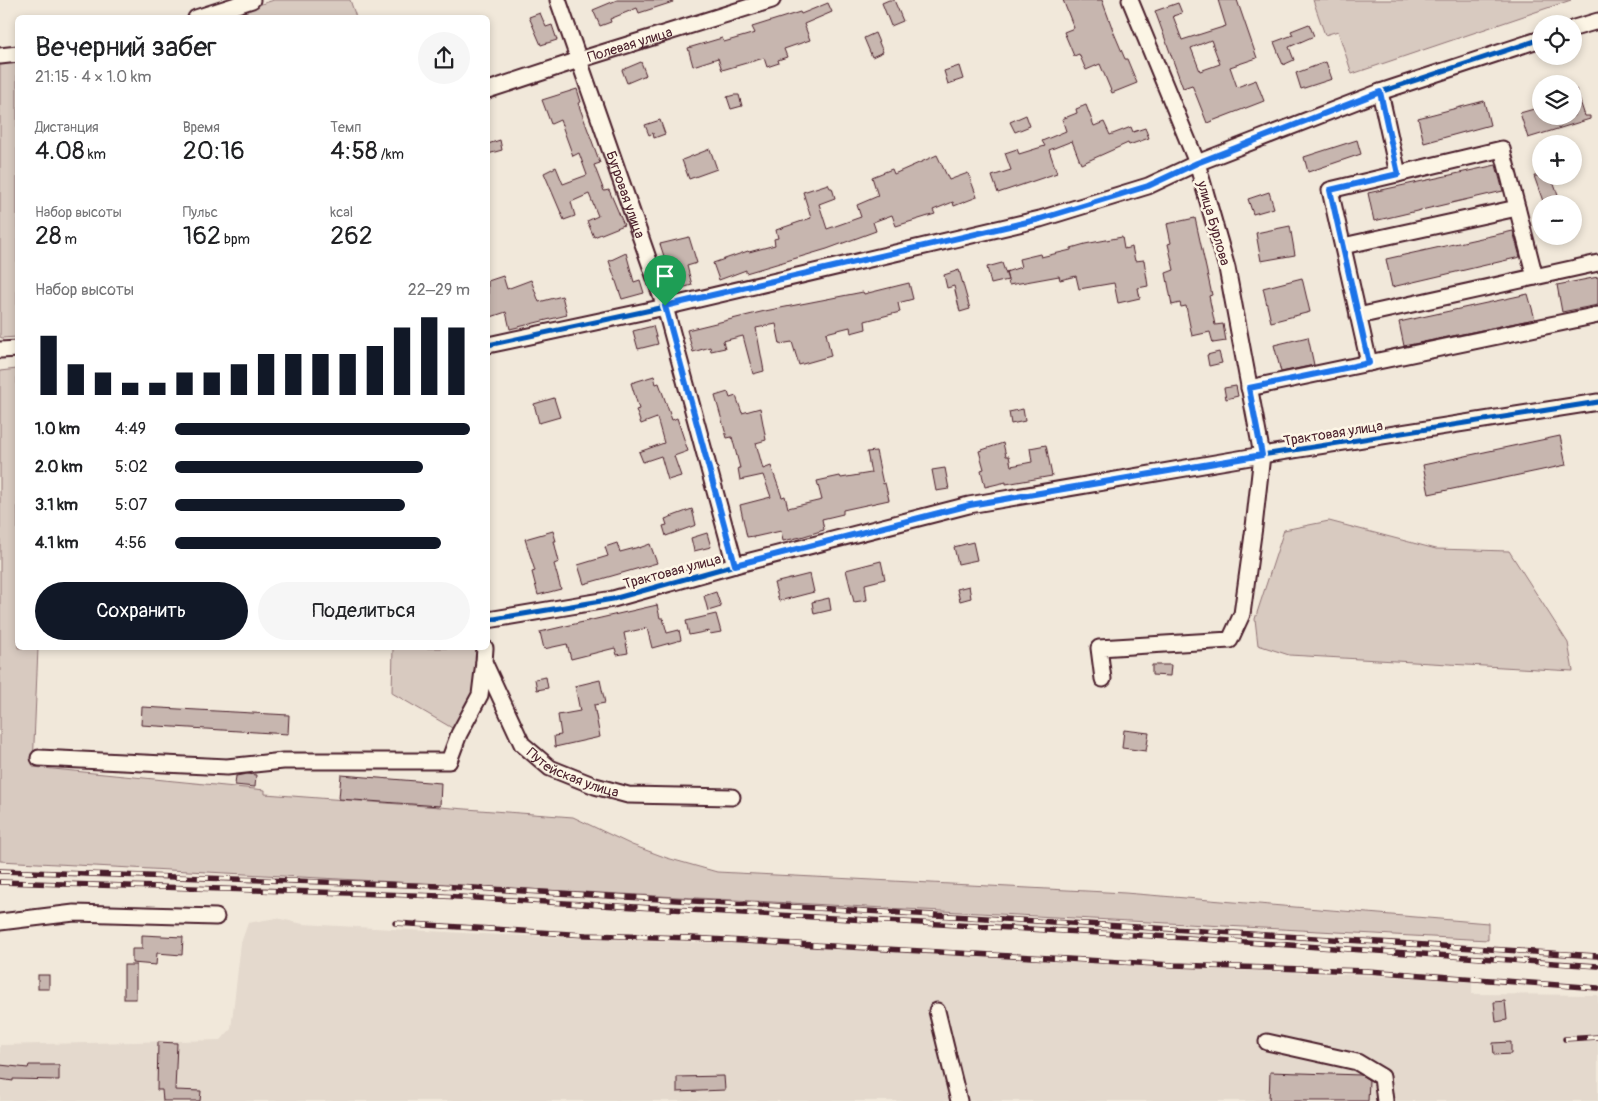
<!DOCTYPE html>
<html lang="ru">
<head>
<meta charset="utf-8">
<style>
	:root { --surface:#fff; --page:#f6f6f6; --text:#202124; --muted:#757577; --accent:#111827 }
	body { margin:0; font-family:Pangolin,sans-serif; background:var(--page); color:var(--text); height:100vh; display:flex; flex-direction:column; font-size:19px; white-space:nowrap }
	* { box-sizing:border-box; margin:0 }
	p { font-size:16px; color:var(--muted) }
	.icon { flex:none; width:28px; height:28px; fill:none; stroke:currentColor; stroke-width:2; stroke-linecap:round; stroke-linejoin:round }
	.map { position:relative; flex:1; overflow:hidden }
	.side { position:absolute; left:15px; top:15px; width:475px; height:635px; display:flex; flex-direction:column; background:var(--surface); border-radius:8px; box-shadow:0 2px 8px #0003 }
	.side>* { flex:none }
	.controls { position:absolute; left:1532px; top:15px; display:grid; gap:10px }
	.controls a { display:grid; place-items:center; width:50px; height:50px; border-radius:50%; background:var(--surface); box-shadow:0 2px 8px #0003; font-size:25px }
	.pin { position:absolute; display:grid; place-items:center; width:42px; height:42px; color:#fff; margin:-51px -21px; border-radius:50% 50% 50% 0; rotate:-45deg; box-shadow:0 0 5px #0007 }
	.pin .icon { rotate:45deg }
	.round { display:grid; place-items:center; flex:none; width:52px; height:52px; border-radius:26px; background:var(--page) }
	.overview { display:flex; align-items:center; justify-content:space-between; height:85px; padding:0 20px }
	h1 { font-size:28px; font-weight:600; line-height:38px }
	.figures { display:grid; grid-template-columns:repeat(3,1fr); gap:8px; height:85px; padding:5px 20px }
	.figures div { display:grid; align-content:center }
	.figures b { font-size:25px; font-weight:600 }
	.figures small { font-size:14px; font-weight:400 }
	.figures p { font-size:14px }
	.chart { height:140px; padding:10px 20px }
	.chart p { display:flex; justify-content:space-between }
	.chart svg { width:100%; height:90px; margin-top:5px; stroke:var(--accent); stroke-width:6 }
	.button { display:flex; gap:10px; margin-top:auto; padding:10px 20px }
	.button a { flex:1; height:58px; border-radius:30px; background:var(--accent); color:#fff; font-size:20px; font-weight:600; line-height:58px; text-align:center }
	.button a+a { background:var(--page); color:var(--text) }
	ul { padding:0 20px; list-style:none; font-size:16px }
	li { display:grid; grid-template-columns:80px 60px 1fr; align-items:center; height:38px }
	li i { height:12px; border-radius:6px; background:var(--accent) }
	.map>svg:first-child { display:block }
	.built { fill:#e4d9cd }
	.green { fill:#d8cac0; stroke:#917476 }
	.building { fill:#c7b6af; stroke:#4a1f2b; fill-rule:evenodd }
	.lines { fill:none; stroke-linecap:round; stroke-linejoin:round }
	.minor-casing { stroke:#4a1f2b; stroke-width:19 }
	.minor { stroke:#fcf5e5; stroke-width:15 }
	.rail-casing { stroke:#4a1f2b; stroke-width:5.5 }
	.rail { stroke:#fcf5e5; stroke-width:4; stroke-dasharray:11; stroke-linecap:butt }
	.cycleway-casing { stroke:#fcf5e5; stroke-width:8 }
	.cycleway { stroke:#0057b8; stroke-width:5 }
	.route-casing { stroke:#fff; stroke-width:10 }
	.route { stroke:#1a73e8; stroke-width:6 }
	.labels { text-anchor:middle; stroke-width:5; stroke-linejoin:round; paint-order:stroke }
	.street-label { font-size:14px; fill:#4a1f2b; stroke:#fcf5e5 }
</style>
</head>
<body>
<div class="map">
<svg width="1598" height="1101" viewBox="0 0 1598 1101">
	<rect width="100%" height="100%" fill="#f1e8da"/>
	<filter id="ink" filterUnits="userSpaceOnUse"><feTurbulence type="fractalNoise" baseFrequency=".02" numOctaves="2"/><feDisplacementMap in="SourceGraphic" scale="10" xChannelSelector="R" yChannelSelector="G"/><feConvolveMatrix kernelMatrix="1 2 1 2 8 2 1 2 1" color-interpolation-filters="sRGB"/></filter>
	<g filter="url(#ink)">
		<polygon class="built" points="276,918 303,924 500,935 824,947 1137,966 1472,980 1472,994 1598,995 1598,1101 1394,1101 1392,1083 1379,1084 1379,1101 0,1101 0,1045 221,1040 231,1029 241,943 248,923"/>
		<g class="green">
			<polygon points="274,0 350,0 356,17 217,18"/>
			<polygon points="1313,0 1571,0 1352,74 1338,31 1325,35"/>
			<polygon points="17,63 17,337 2,338 0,337 0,64"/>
			<polygon points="17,369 18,648 38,648 33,767 265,790 265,794 573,817 632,845 667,858 717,872 1125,893 1488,923 1488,940 0,861 0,371"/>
			<polygon points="1329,521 1436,549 1509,551 1568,643 1573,671 1289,655 1258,645 1255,619 1284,530"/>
			<path d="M393,648H476C482,679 471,704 459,732L392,693Z"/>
		</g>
		<g class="building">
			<polygon points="617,0 672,0 673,2 639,13 637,8 610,19 611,22 600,26 593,10"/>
			<polygon points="889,0 894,0 903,21 891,26 882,3"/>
			<polygon points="1063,0 1102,0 1114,33 1125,59 1127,59 1137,83 1112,93 1100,64 1086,70 1079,54 1074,56 1064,32 1074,28"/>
			<path d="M1218,0H1237L1257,58L1230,67L1237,87L1256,80L1264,101L1207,123L1192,85L1183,88L1155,11L1178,3L1182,13L1173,16L1182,40L1226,26ZM1211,40L1220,64L1200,71L1191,48Z"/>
			<polygon points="828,3 832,12 804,24 810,40 784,49 787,57 778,60 779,63 767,67 764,58 722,70 718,58 693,66 688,48 722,38 724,42 755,33 752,27 800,12 801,14"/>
			<polygon points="540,13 546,27 552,25 557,40 541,45 529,17"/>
			<polygon points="1309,24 1314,36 1289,47 1294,60 1283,65 1274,42 1293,35 1291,31"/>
			<polygon points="875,33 883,52 872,57 864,38"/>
			<polygon points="641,62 646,75 627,83 622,70"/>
			<polygon points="1326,62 1332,79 1301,89 1296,73"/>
			<polygon points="959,66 963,79 948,84 944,71"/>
			<polygon points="577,89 581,102 578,103 600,163 594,165 604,191 609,190 624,225 594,237 587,221 598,216 589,194 571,202 575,216 564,220 544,173 556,167 563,184 587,175 579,153 573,156 560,120 551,124 542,100"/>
			<polygon points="1576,89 1585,116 1590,116 1590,119 1528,138 1520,113 1541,107 1541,116 1574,116 1574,90"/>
			<polygon points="734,95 739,95 742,106 731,109 727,97"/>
			<polygon points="1484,101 1490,125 1424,143 1418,118"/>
			<polygon points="1086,105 1094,126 1104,122 1110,135 1131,127 1133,132 1145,128 1149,138 1129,145 1128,143 1081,164 1072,141 1049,150 1057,173 998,193 992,176 1011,170 1005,153 1017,149 1019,154 1045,146 1042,141 1066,131 1062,119 1077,113 1076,109"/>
			<polygon points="1026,115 1030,126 1015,132 1010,122"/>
			<polygon points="660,120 665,134 654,138 653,133 649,135 645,125"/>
			<polygon points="500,140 502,150 488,154 488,144"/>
			<polygon points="1357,140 1361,154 1308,172 1304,157"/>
			<polygon points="710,149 717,169 689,179 682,160"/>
			<polygon points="937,155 949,180 968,173 977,197 954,206 953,202 933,210 935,214 896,226 892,215 873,222 876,231 827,249 746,273 746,270 719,280 713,263 748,251 749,252 775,245 774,239 778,238 776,230 811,218 803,192 828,184 830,188 832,188 835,198 819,204 827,229 861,217 857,205 878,196 872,177 892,169 894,174"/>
			<polygon points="1496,165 1503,191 1374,221 1368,193"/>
			<polygon points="1534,176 1551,176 1561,204 1544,204"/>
			<polygon points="1269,192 1274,208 1253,214 1248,199"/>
			<polygon points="1195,218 1212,295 1209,296 1215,325 1223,324 1226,341 1213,343 1210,332 1192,336 1186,306 1181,307 1180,303 1172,305 1166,273 1174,270 1168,244 1171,243 1167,224"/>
			<polygon points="1290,226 1295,255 1261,261 1256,233"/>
			<polygon points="1513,231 1520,257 1392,287 1386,259"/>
			<polygon points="689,237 697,263 687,266 692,285 675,290 660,244"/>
			<polygon points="1122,237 1124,249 1132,247 1135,261 1144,260 1148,286 1138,288 1140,298 1118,303 1114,283 1079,289 1076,276 1060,280 1059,276 1009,285 1006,272 1021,267 1019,259 1040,254 1041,257 1071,250 1071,248 1085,244"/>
			<polygon points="626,253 634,282 640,280 644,293 622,299 609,261"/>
			<polygon points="1002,263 1008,280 991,284 987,267"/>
			<polygon points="959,270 970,309 960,312 954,286 947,288 944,275"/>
			<polygon points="503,276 507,289 531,280 539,302 562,296 567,315 510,329 506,312 491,317 488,305 488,281"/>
			<polygon points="1598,277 1598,305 1562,312 1557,285"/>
			<polygon points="1302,278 1310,312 1271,322 1263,288"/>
			<polygon points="909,283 913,299 898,303 900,312 865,321 866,329 851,333 850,327 826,333 831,356 799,365 792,342 780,344 776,324 756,328 764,371 753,374 743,336 723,341 725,348 711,351 710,347 693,352 687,330 765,311 863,292 864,294"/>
			<polygon points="1528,294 1535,319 1404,346 1399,322"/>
			<polygon points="653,326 658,344 638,349 633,331"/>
			<polygon points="1308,337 1314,365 1281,372 1274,345"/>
			<polygon points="1219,352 1222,363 1209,366 1207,355"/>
			<polygon points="654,376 656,384 659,383 672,420 677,418 688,451 674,456 681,476 668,480 661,456 643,462 639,452 664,443 657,418 641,424 636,410 639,409 631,383"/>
			<polygon points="1236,386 1238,396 1226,399 1224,388"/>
			<polygon points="728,392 730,398 736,396 742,413 760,408 766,440 756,443 763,469 771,466 782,497 785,496 788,508 822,500 817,481 840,476 841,478 871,473 867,452 876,451 883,484 885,483 889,500 843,510 843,514 822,519 824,530 801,537 783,541 781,531 754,537 754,536 747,537 740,505 771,497 763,475 740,480 738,468 740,468 732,437 727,438 715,396"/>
			<polygon points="554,398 560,417 539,423 534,404"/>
			<polygon points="1023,409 1025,421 1011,424 1009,412"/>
			<polygon points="1560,436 1566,465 1429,494 1423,465"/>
			<polygon points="1003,443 1006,456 1009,456 1011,466 1032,462 1030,448 1046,445 1052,476 1006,484 1006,482 985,487 981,470 984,469 979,451"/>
			<polygon points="945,468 949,489 936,491 932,470"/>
			<polygon points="692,509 696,525 666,536 663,526 667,525 665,519"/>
			<polygon points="553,531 556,541 554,541 559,562 554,564 561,589 538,595 532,572 535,571 525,539"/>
			<polygon points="707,533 711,547 694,551 691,538"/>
			<polygon points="973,542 977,560 958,564 954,547"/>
			<polygon points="617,543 620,552 639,547 639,548 650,544 657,563 584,584 578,565 608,556 605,547"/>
			<polygon points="881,561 885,579 865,584 867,600 854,602 846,570"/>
			<polygon points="810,574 814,592 779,601 774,583"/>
			<polygon points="969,586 971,598 960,601 957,589"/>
			<polygon points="716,592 721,607 708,611 704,596"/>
			<polygon points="829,598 831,610 814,614 812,602"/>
			<polygon points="657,605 660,618 663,618 667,633 679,630 681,640 652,648 647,628 624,633 628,653 617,655 615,648 571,659 567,644 544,649 540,632"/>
			<polygon points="716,614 721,632 710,634 709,631 689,635 686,621"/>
			<polygon points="1152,665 1171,665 1170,676 1152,675"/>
			<polygon points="546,677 548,688 537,690 535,679"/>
			<polygon points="600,680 605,703 594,705 600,737 555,747 554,736 561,735 558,715 580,711 575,686"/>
			<polygon points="142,707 289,715 288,734 141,725"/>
			<polygon points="1124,730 1149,733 1146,751 1122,748"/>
			<polygon points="247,774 256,775 255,787 235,785 236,776"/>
			<polygon points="341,775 441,783 440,806 339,799"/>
			<polygon points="142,935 183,937 182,955 157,953 156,965 132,963 132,949 142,949"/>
			<rect x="124" y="965" width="12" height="34"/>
			<rect x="38" y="975" width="11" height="14"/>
			<polygon points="1505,1001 1507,1020 1496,1022 1494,1002"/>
			<polygon points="158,1042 177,1043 175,1090 201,1091 200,1101 163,1101 162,1090 157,1090"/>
			<polygon points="1511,1042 1511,1054 1494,1055 1493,1043"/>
			<polygon points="0,1065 28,1068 29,1065 59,1065 59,1080 13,1079 13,1081 0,1079"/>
			<polygon points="1270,1072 1361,1075 1369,1080 1368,1101 1269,1101"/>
			<polygon points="724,1076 725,1090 677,1092 677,1077"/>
		</g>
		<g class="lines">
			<g class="minor-casing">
				<g id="minor">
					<path id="s1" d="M558,0L665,307L735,565"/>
					<polyline points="196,18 252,0"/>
					<polyline points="1574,28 1598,21"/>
					<polyline points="0,56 18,54"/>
					<path id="s2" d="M488,90L579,60L772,0"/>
					<polyline points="1380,92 1398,174"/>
					<polyline points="1343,246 1517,208"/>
					<polyline points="1358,316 1598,263"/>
					<polyline points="488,345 665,307 1040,219 1148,186 1197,163 1380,92 1541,39"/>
					<polyline points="0,350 18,349"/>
					<polyline points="1369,363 1330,190 1502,149 1535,277"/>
					<polyline points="1249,388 1598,315"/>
					<polyline points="488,620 613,599 735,565 969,505 1262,455 1598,402"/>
					<path id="s3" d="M485,648L484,662L522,744L550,768L595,786L628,795L732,797"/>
					<polyline points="1103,679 1099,648 1230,640 1242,614 1254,527 1262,455 1227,268 1197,163 1130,0"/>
					<polyline points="39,758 227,767 283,761 449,761 459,734 480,695 484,662"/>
					<polyline points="0,922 74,913 216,917"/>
					<polyline points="937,1011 959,1101"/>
					<polyline points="1267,1042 1357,1062 1382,1077 1385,1101"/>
				</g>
			</g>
			<use href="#minor" class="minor"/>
			<g class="rail-casing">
				<g id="rail">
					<polyline points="0,871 440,886 1188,930 1598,956"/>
					<polyline points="0,882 441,896 1188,938 1598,966"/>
					<polyline points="395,923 586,935 691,938 1173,965 1368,971 1598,988"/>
					<polyline points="1565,1039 1598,1037"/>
				</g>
			</g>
			<use href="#rail" class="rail"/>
			<g class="cycleway-casing">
				<g id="cycleway">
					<polyline points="488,345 665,307 1040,219 1148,186 1197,163 1380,92 1541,39"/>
					<polyline points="488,620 613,599 735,565 969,505 1262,455 1598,402"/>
				</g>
			</g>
			<use href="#cycleway" class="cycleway"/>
		</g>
	</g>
	<g class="lines" filter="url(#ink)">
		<g class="route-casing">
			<polygon id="route" points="1380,92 1398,174 1330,190 1369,363 1249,388 1262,455 970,505 735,565 665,306 1040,219 1148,186 1197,163"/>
		</g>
		<use href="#route" class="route"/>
	</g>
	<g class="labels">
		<g class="street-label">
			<text dy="5" stroke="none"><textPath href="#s2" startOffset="149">Полевая улица</textPath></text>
			<text dy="5" stroke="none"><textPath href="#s1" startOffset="206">Бугровая улица</textPath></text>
			<text transform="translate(1214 223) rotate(74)" y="5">улица Бурлова</text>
			<text transform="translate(1333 433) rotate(-9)" y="5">Трактовая улица</text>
			<text transform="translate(672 571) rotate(-15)" y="5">Трактовая улица</text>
			<text dy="5" stroke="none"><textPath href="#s3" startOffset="164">Путейская улица</textPath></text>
		</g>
	</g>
</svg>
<div class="controls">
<a><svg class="icon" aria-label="locate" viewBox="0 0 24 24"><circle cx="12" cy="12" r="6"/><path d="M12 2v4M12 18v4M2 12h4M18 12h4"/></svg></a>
<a><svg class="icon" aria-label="layers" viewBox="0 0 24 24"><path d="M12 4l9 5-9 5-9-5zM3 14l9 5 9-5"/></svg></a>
<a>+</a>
<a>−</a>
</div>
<div class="pin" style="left:665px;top:306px;background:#1e9e55"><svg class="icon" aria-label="arrive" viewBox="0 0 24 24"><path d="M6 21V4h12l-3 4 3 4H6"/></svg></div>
<section class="side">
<div class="overview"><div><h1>Вечерний забег</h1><p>21:15 · 4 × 1.0 km</p></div><a class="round"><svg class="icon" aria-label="share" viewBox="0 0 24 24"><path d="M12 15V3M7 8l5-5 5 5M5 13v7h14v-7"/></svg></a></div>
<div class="figures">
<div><p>Дистанция</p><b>4.08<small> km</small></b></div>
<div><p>Время</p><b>20:16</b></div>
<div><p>Темп</p><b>4:58<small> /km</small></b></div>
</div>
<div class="figures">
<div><p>Набор высоты</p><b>28<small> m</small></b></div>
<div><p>Пульс</p><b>162<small> bpm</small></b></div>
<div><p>kcal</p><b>262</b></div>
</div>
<div class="chart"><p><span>Набор высоты</span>22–29 m</p>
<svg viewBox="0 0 160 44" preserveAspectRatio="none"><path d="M5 44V15M15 44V29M25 44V33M35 44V38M45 44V38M55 44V33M65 44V33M75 44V29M85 44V24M95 44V24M105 44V24M115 44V24M125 44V20M135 44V11M145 44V6M155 44V11"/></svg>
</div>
<ul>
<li><b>1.0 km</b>4:49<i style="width:100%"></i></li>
<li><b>2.0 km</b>5:02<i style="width:84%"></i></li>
<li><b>3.1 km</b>5:07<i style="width:78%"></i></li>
<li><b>4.1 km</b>4:56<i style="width:90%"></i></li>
</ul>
<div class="button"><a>Сохранить</a><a>Поделиться</a></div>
</section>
</div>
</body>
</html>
